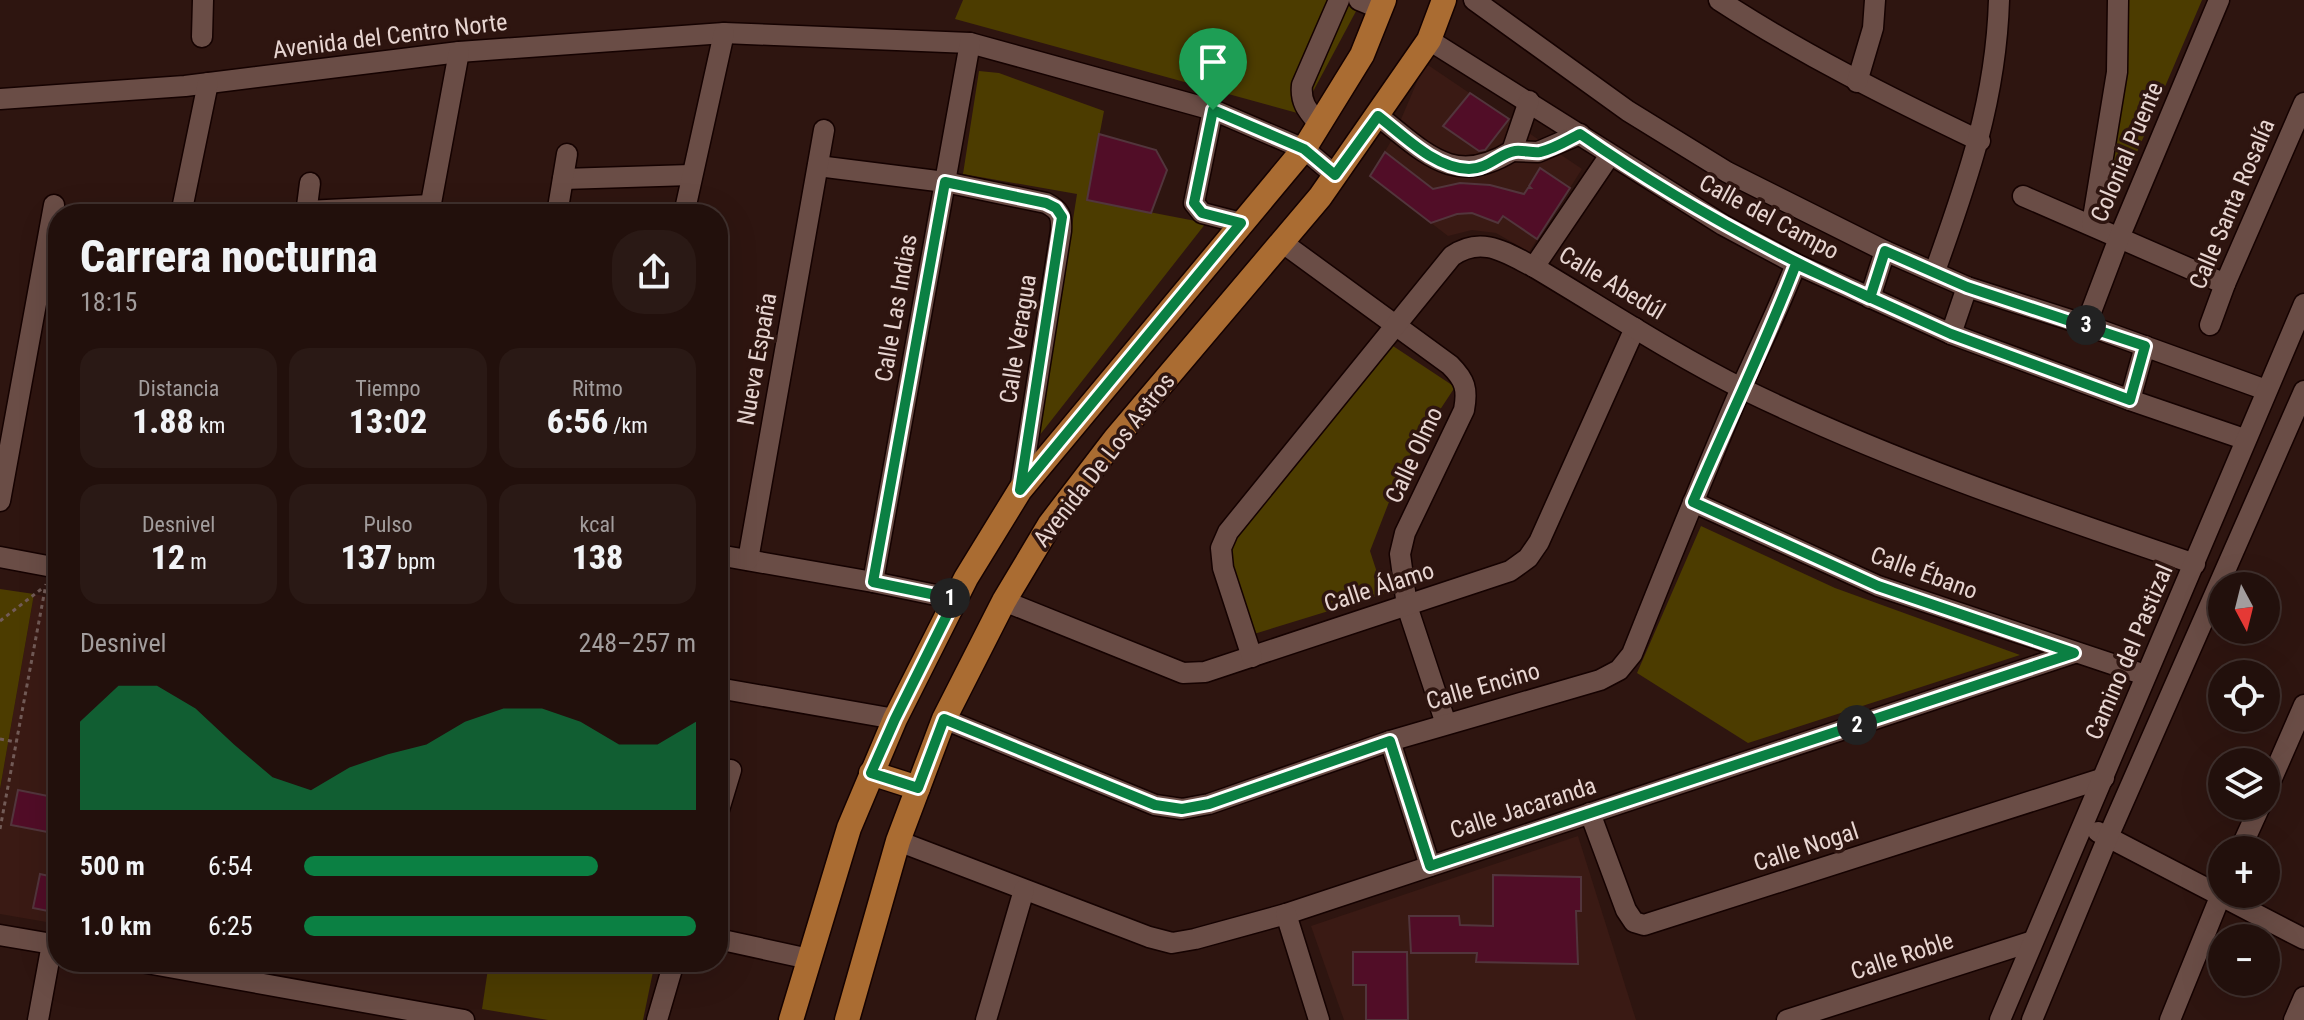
<!DOCTYPE html>
<html lang="es">
<head>
<meta charset="utf-8">
<style>
	:root { --surface:#22100c; --page:#2a1915; --text:#f1f3f6; --muted:#a29d9d; --line:#3f302d; --accent:#0b8043 }
	body { margin:0; font-family:"Roboto Condensed",sans-serif; background:var(--page); color:var(--text); height:100vh; display:flex; flex-direction:column; font-size:30px; white-space:nowrap }
	* { box-sizing:border-box; margin:0 }
	p { font-size:26px; color:var(--muted) }
	.icon { flex:none; width:44px; height:44px; fill:none; stroke:currentColor; stroke-width:2; stroke-linecap:round; stroke-linejoin:round }
	.map { position:relative; flex:1; overflow:hidden }
	.drawer { position:absolute; left:48px; top:204px; width:680px; height:768px; display:flex; flex-direction:column; background:var(--surface); border-radius:32px; box-shadow:0 8px 32px #0002,0 0 0 2px var(--line) }
	.drawer>* { flex:none }
	.needle { width:52px; rotate:173deg }
	.buttons { position:absolute; left:2208px; top:572px; display:grid; gap:16px }
	.buttons a { display:grid; place-items:center; width:72px; height:72px; border-radius:50%; background:var(--surface); box-shadow:0 8px 32px #0002,0 0 0 2px var(--line); font-size:40px }
	.pin { position:absolute; display:grid; place-items:center; width:68px; height:68px; color:#fff; margin:-82px -34px; border-radius:50% 50% 50% 0; rotate:-45deg; box-shadow:0 0 8px #0007 }
	.pin .icon { rotate:45deg }
	.km { position:absolute; width:40px; height:40px; margin:-20px; border-radius:50%; background:#222; color:#fff; font-size:22px; line-height:40px; text-align:center }
	.round { display:grid; place-items:center; flex:none; width:84px; height:84px; border-radius:32px; background:var(--page) }
	.summary { display:flex; align-items:center; justify-content:space-between; height:136px; padding:0 32px }
	h1 { font-size:44px; font-weight:800; line-height:60px }
	.stats { display:grid; grid-template-columns:repeat(3,1fr); gap:12px; height:136px; padding:8px 32px }
	.stats div { display:grid; align-content:center; border-radius:20px; background:var(--page); text-align:center }
	.stats b { font-size:34px; font-weight:800 }
	.stats small { font-size:22px; font-weight:400 }
	.stats p { font-size:22px }
	.chart { height:224px; padding:16px 32px }
	.chart p { display:flex; justify-content:space-between }
	.chart svg { width:100%; height:144px; margin-top:8px; fill:var(--accent); opacity:.7 }
	ul { padding:0 32px; list-style:none; font-size:26px }
	li { display:grid; grid-template-columns:128px 96px 1fr; align-items:center; height:60px }
	li i { height:20px; border-radius:10px; background:var(--accent) }
	.map>svg:first-child { display:block }
	.built { fill:#3a1a14 }
	.green { fill:#4c3c00 }
	.building { fill:#510d27; stroke:#52353c; stroke-width:2 }
	.lines { fill:none; stroke-linecap:round; stroke-linejoin:round }
	.minor-casing { stroke:#150201; stroke-width:23 }
	.major-casing { stroke:#150201; stroke-width:27 }
	.path { stroke:#725b57; stroke-width:3; stroke-dasharray:4 4; stroke-linecap:butt }
	.minor { stroke:#6a4d46; stroke-width:20 }
	.major { stroke:#aa6c32; stroke-width:24 }
	.route-casing { stroke:#fff; stroke-width:16 }
	.route { stroke:#0b8043; stroke-width:10 }
	.labels { text-anchor:middle; stroke-width:7; stroke-linejoin:round; paint-order:stroke }
	.street-label { font-size:24px; fill:#e8d6d2; stroke:#2e1510 }
</style>
</head>
<body>
<div class="map">
<svg width="2304" height="1020" viewBox="0 0 2304 1020">
	<rect width="100%" height="100%" fill="#2e1510"/>
	<g class="built">
		<polygon points="1425,63 1582,169 1529,252 1496,233 1472,230 1448,236 1370,176 1393,138"/>
		<polygon points="34,594 58,599 58,924 0,914 0,789"/>
		<polygon points="1578,836 1636,1020 1344,1020 1311,926"/>
	</g>
	<g class="green">
		<polygon points="963,0 1362,0 1301,114 955,19"/>
		<polygon points="2128,0 2202,0 2123,185 2107,177 2123,101"/>
		<polygon points="979,71 999,73 1104,111 1087,200 1206,223 1039,436 1077,194 963,174"/>
		<polygon points="1393,346 1455,387 1403,466 1370,551 1384,594 1254,634 1225,552"/>
		<polygon points="1701,526 1835,588 2020,655 1748,743 1637,673"/>
		<polygon points="0,589 34,594 0,789"/>
		<polygon points="489,962 655,962 643,1020 548,1020 482,1009"/>
	</g>
	<g class="building">
		<polygon points="1470,93 1509,119 1485,150 1479,151 1443,126"/>
		<polygon points="1099,134 1156,150 1167,170 1151,213 1087,200"/>
		<polygon points="1385,152 1433,189 1460,183 1490,185 1524,194 1528,188 1531,188 1529,186 1540,168 1570,188 1537,239 1503,216 1498,223 1472,213 1457,214 1431,223 1370,176"/>
		<polygon points="18,790 58,798 58,834 11,825"/>
		<polygon points="40,874 58,878 58,913 33,908"/>
		<polygon points="1493,875 1581,877 1581,911 1576,911 1578,964 1476,962 1477,953 1411,953 1409,916 1459,916 1460,925 1493,926"/>
		<polygon points="1353,952 1407,952 1408,1020 1366,1020 1366,985 1353,985"/>
	</g>
	<g class="lines">
		<g class="minor-casing">
			<g id="minor">
				<polyline points="1359,0 1381,9"/>
				<polyline points="1474,0 1628,111 1727,172 1885,251 1967,287 2086,325 2266,390"/>
				<path d="M1719,0C1802,54 1890,98 1980,141"/>
				<polyline points="202,37 203,0"/>
				<polyline points="1429,40 1723,225 1796,264 1951,334 2130,400 2244,439"/>
				<polyline points="1857,82 1873,28 1875,0"/>
				<polyline points="0,99 185,86 459,52 724,33 970,43 1213,110 1304,149 1335,175"/>
				<polyline points="1213,110 1194,203 1202,213 1241,223"/>
				<path d="M1378,116C1425,152 1453,188 1512,151L1529,101"/>
				<path d="M1319,124C1308,111 1300,103 1302,85L1339,0"/>
				<polyline points="1512,151 1538,152 1580,134"/>
				<path d="M818,166L945,182L1046,203C1060,210 1062,216 1061,231L1020,490"/>
				<polyline points="563,179 691,175"/>
				<polyline points="2023,196 2225,284"/>
				<polyline points="306,211 431,205"/>
				<polyline points="181,214 208,83"/>
				<polyline points="306,214 310,183"/>
				<polyline points="429,214 459,52"/>
				<polyline points="557,214 567,154"/>
				<polyline points="684,214 724,33"/>
				<polyline points="2092,224 2117,72 2118,0"/>
				<path d="M1283,243L1450,365C1465,380 1468,389 1464,410L1405,533L1400,554L1407,606L1446,724"/>
				<polyline points="1534,267 1610,155"/>
				<path d="M1935,271C1968,179 1996,99 1999,0"/>
				<polyline points="1870,298 1885,251"/>
				<polyline points="2086,325 2119,238 2219,0"/>
				<polyline points="2210,325 2225,284 2304,103"/>
				<polyline points="1951,334 1967,287"/>
				<polyline points="2130,400 2145,346"/>
				<polyline points="0,501 54,205"/>
				<polyline points="1693,502 1878,586 2145,675"/>
				<polyline points="718,555 873,582 955,599"/>
				<polyline points="0,557 58,568"/>
				<polyline points="748,560 824,130"/>
				<polyline points="873,582 970,43"/>
				<polyline points="1004,601 1183,673 1205,672 1510,571 1528,558 1539,542 1635,328"/>
				<path d="M1252,657L1223,568L1221,548L1228,532L1452,256C1482,235 1506,253 1534,267C1603,308 1671,353 1743,389C1888,460 2042,512 2195,564"/>
				<polyline points="718,688 895,719"/>
				<path d="M944,719L1155,805L1182,809L1209,804L1390,741L1600,680L1619,670L1632,654C1667,566 1702,479 1739,393C1758,350 1779,308 1796,264"/>
				<polyline points="1390,741 1430,866"/>
				<polyline points="2266,792 2304,705"/>
				<polyline points="718,813 731,770"/>
				<polyline points="1590,813 1626,910 1634,922 1644,925 2104,778"/>
				<polyline points="2098,832 2304,939"/>
				<polyline points="898,841 1149,937 1172,943 1195,939 1286,914 2074,653"/>
				<polyline points="2240,850 2260,806"/>
				<polyline points="1286,914 1319,1020"/>
				<polyline points="0,935 58,945"/>
				<polyline points="718,939 809,959"/>
				<polyline points="141,962 464,1020"/>
				<polyline points="38,1020 52,944"/>
				<polyline points="657,1020 674,962"/>
				<polyline points="986,1020 1024,890"/>
				<polyline points="1787,1020 2033,941"/>
				<polyline points="2000,1020 2304,304"/>
				<polyline points="2032,1020 2108,837 2304,391"/>
				<polyline points="2170,1020 2222,892"/>
				<polyline points="2294,1020 2304,997"/>
			</g>
		</g>
		<g class="major-casing">
			<g id="major">
				<polyline points="871,773 918,788"/>
				<polyline points="791,1020 849,828 895,719 966,578 1020,490 1304,149 1362,55 1384,0"/>
				<polyline points="847,1020 898,841 944,719 1004,601 1050,524 1115,439 1320,197 1429,40 1444,0"/>
			</g>
		</g>
		<g class="path">
			<polyline points="0,621 44,587"/>
			<polyline points="0,739 16,742"/>
			<polyline points="0,829 46,584"/>
		</g>
		<use href="#minor" class="minor"/>
		<use href="#major" class="major"/>
	</g>
	<g class="lines">
		<g class="route-casing">
			<path id="route" d="M1213,110L1194,203L1202,213L1241,223L1020,490L1062,217L1056,208L1046,203L945,182L873,582L955,599L895,719L871,773L918,788L944,719L1155,805L1182,809L1209,804L1390,741L1430,866L2074,653L1878,586L1693,502C1727,422 1765,345 1796,264L1951,334L2130,400L2145,346L1967,287L1885,251L1870,298C1769,251 1672,198 1580,134C1568,140 1554,149 1540,152C1532,153 1523,150 1515,151C1500,153 1488,169 1469,169C1434,168 1403,135 1378,116L1335,175L1304,149L1213,110"/>
		</g>
		<use href="#route" class="route"/>
	</g>
	<g class="labels">
		<g class="street-label">
			<text transform="translate(390 36) rotate(-7)" y="8">Avenida del Centro Norte</text>
			<text transform="translate(2127 152) rotate(-67)" y="8">Colonial Puente</text>
			<text transform="translate(2232 204) rotate(-67)" y="8">Calle Santa Rosalía</text>
			<text transform="translate(1769 217) rotate(28)" y="8">Calle del Campo</text>
			<text transform="translate(1612 283) rotate(31)" y="8">Calle Abedúl</text>
			<text transform="translate(896 308) rotate(-80)" y="8">Calle Las Indias</text>
			<text transform="translate(1018 339) rotate(-81)" y="8">Calle Veragua</text>
			<text transform="translate(757 359) rotate(-80)" y="8">Nueva España</text>
			<text transform="translate(1414 455) rotate(-65)" y="8">Calle Olmo</text>
			<text transform="translate(1104 460) rotate(-52)" y="8">Avenida De Los Astros</text>
			<text transform="translate(1924 573) rotate(20)" y="8">Calle Ébano</text>
			<text transform="translate(1379 587) rotate(-18)" y="8">Calle Álamo</text>
			<text transform="translate(2129 652) rotate(-67)" y="8">Camino del Pastizal</text>
			<text transform="translate(1483 686) rotate(-16)" y="8">Calle Encino</text>
			<text transform="translate(1523 808) rotate(-18)" y="8">Calle Jacaranda</text>
			<text transform="translate(1806 847) rotate(-18)" y="8">Calle Nogal</text>
			<text transform="translate(1902 956) rotate(-18)" y="8">Calle Roble</text>
		</g>
	</g>
</svg>
<div class="buttons">
<a><svg class="needle" viewBox="-14 -14 28 28"><path d="M0-13l5 13h-10z" fill="#e53935"/><path d="M0 13l5-13h-10z" fill="#a29d9d"/></svg></a>
<a><svg class="icon" aria-label="locate" viewBox="0 0 24 24"><circle cx="12" cy="12" r="6"/><path d="M12 2v4M12 18v4M2 12h4M18 12h4"/></svg></a>
<a><svg class="icon" aria-label="layers" viewBox="0 0 24 24"><path d="M12 4l9 5-9 5-9-5zM3 14l9 5 9-5"/></svg></a>
<a>+</a>
<a>−</a>
</div>
<div class="pin" style="left:1213px;top:110px;background:#1e9e55"><svg class="icon" aria-label="arrive" viewBox="0 0 24 24"><path d="M6 21V4h12l-3 4 3 4H6"/></svg></div>
<b class="km" style="left:950px;top:598px">1</b>
<b class="km" style="left:1857px;top:725px">2</b>
<b class="km" style="left:2086px;top:325px">3</b>
<section class="drawer">
<div class="summary"><div><h1>Carrera nocturna</h1><p>18:15</p></div><a class="round"><svg class="icon" aria-label="share" viewBox="0 0 24 24"><path d="M12 15V3M7 8l5-5 5 5M5 13v7h14v-7"/></svg></a></div>
<div class="stats">
<div><p>Distancia</p><b>1.88<small> km</small></b></div>
<div><p>Tiempo</p><b>13:02</b></div>
<div><p>Ritmo</p><b>6:56<small> /km</small></b></div>
</div>
<div class="stats">
<div><p>Desnivel</p><b>12<small> m</small></b></div>
<div><p>Pulso</p><b>137<small> bpm</small></b></div>
<div><p>kcal</p><b>138</b></div>
</div>
<div class="chart"><p><span>Desnivel</span>248–257 m</p>
<svg viewBox="0 0 160 44" preserveAspectRatio="none"><path d="M0 44V17L10 6L20 6L30 13L40 24L50 34L60 38L70 31L80 27L90 24L100 17L110 13L120 13L130 17L140 24L150 24L160 17V44z"/></svg>
</div>
<ul>
<li><b>500 m</b>6:54<i style="width:75%"></i></li>
<li><b>1.0 km</b>6:25<i style="width:100%"></i></li>
</ul>
</section>
</div>
</body>
</html>
